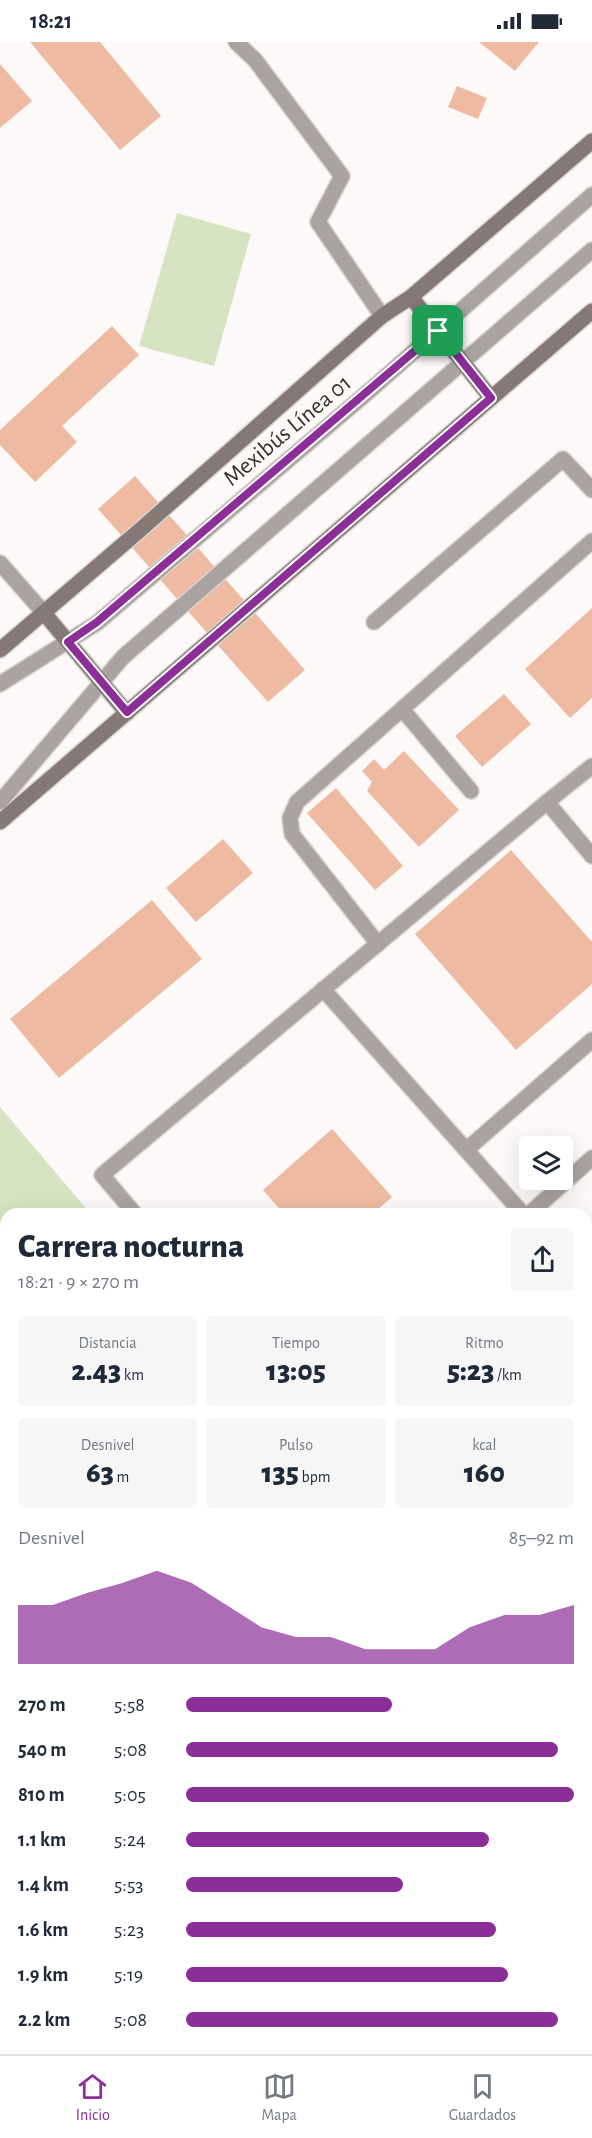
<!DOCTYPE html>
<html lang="es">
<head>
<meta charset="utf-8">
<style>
	:root { --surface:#fff; --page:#f6f6f7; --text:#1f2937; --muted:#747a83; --line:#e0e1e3; --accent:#8c2e98 }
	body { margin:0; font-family:"Alegreya Sans",sans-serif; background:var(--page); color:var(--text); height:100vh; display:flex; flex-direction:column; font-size:22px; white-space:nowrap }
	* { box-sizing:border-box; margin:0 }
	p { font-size:20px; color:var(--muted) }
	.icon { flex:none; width:33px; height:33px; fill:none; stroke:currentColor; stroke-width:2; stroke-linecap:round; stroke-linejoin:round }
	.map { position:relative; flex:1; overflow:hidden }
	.drawer { position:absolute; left:0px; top:1166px; width:592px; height:848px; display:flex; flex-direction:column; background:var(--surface); border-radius:18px 18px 0 0; box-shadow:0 6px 24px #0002 }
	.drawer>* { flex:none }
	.fabs { position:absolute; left:519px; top:1094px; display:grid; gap:12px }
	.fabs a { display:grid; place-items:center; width:54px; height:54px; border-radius:6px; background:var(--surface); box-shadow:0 6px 24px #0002; font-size:30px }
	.pin { position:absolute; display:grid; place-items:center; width:51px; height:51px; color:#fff; margin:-26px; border-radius:12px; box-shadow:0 3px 9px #0006 }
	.round { display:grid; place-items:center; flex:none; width:63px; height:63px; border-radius:6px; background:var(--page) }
	.head { display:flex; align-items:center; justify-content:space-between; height:102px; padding:0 18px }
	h1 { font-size:33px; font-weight:800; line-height:45px }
	.stats { display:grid; grid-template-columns:repeat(3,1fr); gap:9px; height:102px; padding:6px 18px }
	.stats div { display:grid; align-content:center; border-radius:6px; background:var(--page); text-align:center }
	.stats b { font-size:30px; font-weight:800 }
	.stats small { font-size:16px; font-weight:400 }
	.stats p { font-size:16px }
	.chart { height:168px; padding:12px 18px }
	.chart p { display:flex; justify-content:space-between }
	.chart svg { width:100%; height:108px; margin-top:6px; fill:var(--accent); opacity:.7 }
	ul { padding:0 18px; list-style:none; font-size:20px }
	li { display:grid; grid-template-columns:96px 72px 1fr; align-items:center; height:45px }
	li i { height:15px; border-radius:8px; background:var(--accent) }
	.status { display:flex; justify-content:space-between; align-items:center; height:42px; padding:0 30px; background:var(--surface); direction:ltr }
	.status svg { height:16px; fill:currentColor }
	.tab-bar { display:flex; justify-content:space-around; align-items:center; height:84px; border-top:2px solid var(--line); background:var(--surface); font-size:16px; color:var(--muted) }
	.tab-bar a { display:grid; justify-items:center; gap:3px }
	.tab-bar .current { color:var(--accent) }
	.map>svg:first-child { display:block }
	.green { fill:#d6e4c4 }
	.building { fill:#eebba2 }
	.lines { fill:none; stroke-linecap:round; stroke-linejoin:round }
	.lane-casing { stroke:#d9d5d3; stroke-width:18 }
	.secondary-casing { stroke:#d9d5d3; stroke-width:18 }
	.lane { stroke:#aba3a2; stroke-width:15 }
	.secondary { stroke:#857978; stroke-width:15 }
	.route-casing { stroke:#fff; stroke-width:12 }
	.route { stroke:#8c2e98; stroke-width:8 }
	.labels { text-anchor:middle; stroke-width:4.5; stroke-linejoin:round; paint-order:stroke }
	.street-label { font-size:24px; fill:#362f2c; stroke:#fdf9f8 }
</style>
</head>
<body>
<div class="status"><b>18:21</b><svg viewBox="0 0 49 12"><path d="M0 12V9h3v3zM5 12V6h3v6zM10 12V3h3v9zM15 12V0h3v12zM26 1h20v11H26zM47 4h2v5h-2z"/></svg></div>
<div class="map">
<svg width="592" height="2012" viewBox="0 0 592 2012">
	<rect width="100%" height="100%" fill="#fdf9f8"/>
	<g class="green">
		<polygon points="177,171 251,192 214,324 139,304"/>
		<polygon points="0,1065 90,1171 6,1172 6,1598 0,1603"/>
		<polygon points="6,1682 6,1735 0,1728 0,1687"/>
		<polygon points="587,1746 592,1752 592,2012 240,2012 236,2007 586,2007"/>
		<polygon points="0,1827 6,1834 6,2007 155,2007 159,2012 0,2012"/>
	</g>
	<g class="building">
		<polygon points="30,0 100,0 161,74 120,108"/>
		<polygon points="479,0 539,0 515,29"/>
		<polygon points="0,22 32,59 0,86"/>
		<polygon points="457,44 487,56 478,77 448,65"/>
		<polygon points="112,284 139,313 62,384 77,400 35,440 0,403 0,388"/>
		<polygon points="135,434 305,628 268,660 98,467"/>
		<polygon points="592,566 592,656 570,676 525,627"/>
		<polygon points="504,652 531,682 482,725 455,694"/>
		<polygon points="404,709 459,768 419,805 367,749 372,740 362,729 374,717 384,728"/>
		<polygon points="336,746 403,824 375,848 307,771"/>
		<polygon points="223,797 253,831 196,880 166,846"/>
		<polygon points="511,808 592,900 592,942 516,1008 415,892"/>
		<polygon points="152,858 202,917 59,1036 10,977"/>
		<polygon points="332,1087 392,1155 373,1172 284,1172 263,1148"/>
		<polygon points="6,1454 6,1486 0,1479 0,1459"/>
	</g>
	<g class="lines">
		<g class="lane-casing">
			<g id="lane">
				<polyline points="236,0 255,18 342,134 318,180 382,274"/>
				<polyline points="0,521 44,571"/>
				<polyline points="374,580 563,417 592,448"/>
				<polyline points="0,642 97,581 368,350 592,153"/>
				<polyline points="402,667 471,749"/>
				<polyline points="0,760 123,615 592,208"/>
				<polyline points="547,760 592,814"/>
				<polyline points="378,902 292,792 290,776 297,760 592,499"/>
				<polyline points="323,947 523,1172"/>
				<polyline points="465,1106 473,1102 592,998"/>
				<polyline points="135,1172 102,1133 547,760 592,724"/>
				<polyline points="529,1172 592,1116"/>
				<polyline points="0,1642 6,1637"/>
				<polyline points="586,1700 592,1707"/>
				<polyline points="0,1790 6,1797"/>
				<polyline points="188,2007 192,2012"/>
			</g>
		</g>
		<g class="secondary-casing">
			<g id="secondary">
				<polyline points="411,255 491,356"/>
				<polyline points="44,571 127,671"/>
				<polyline points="0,608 140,488 382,274 411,255 592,99"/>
				<polyline points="0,780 592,269"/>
			</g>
		</g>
		<use href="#lane" class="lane"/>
		<use href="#secondary" class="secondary"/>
	</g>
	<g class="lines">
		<g class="route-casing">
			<polygon id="route" points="438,289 491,356 127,670 68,600 97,580"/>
		</g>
		<use href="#route" class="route"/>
	</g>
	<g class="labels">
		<g class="street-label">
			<text transform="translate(287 388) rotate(-40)" y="8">Mexibús Línea 01</text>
		</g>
	</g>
</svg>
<div class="fabs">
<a><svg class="icon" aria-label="layers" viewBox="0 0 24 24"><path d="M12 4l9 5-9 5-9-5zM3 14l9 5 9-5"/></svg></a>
</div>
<div class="pin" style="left:438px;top:289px;background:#1e9e55"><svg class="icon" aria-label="arrive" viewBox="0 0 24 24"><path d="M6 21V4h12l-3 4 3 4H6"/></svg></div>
<section class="drawer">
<div class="head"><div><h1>Carrera nocturna</h1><p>18:21 · 9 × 270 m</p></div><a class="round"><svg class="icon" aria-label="share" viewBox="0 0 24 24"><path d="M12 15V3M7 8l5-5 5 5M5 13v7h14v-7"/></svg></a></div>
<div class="stats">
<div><p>Distancia</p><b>2.43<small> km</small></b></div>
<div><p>Tiempo</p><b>13:05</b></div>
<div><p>Ritmo</p><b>5:23<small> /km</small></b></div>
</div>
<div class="stats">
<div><p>Desnivel</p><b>63<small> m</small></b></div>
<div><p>Pulso</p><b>135<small> bpm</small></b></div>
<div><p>kcal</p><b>160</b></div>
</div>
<div class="chart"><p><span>Desnivel</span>85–92 m</p>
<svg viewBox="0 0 160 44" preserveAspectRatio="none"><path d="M0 44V20L10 20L20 15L30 11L40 6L50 11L60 20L70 29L80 33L90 33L100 38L110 38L120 38L130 29L140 24L150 24L160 20V44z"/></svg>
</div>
<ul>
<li><b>270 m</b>5:58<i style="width:53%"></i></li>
<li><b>540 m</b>5:08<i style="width:96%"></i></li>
<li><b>810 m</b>5:05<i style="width:100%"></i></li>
<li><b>1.1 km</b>5:24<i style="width:78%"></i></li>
<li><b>1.4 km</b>5:53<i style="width:56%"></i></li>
<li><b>1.6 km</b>5:23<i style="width:80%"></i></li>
<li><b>1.9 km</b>5:19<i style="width:83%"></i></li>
<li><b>2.2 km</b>5:08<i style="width:96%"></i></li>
</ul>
</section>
</div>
<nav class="tab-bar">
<a class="current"><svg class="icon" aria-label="home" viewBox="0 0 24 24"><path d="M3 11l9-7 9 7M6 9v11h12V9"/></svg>Inicio</a>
<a><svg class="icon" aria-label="map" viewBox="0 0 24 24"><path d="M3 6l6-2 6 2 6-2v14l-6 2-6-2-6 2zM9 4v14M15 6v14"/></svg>Mapa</a>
<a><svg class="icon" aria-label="saved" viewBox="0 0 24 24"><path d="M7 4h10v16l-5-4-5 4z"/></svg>Guardados</a>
</nav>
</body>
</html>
